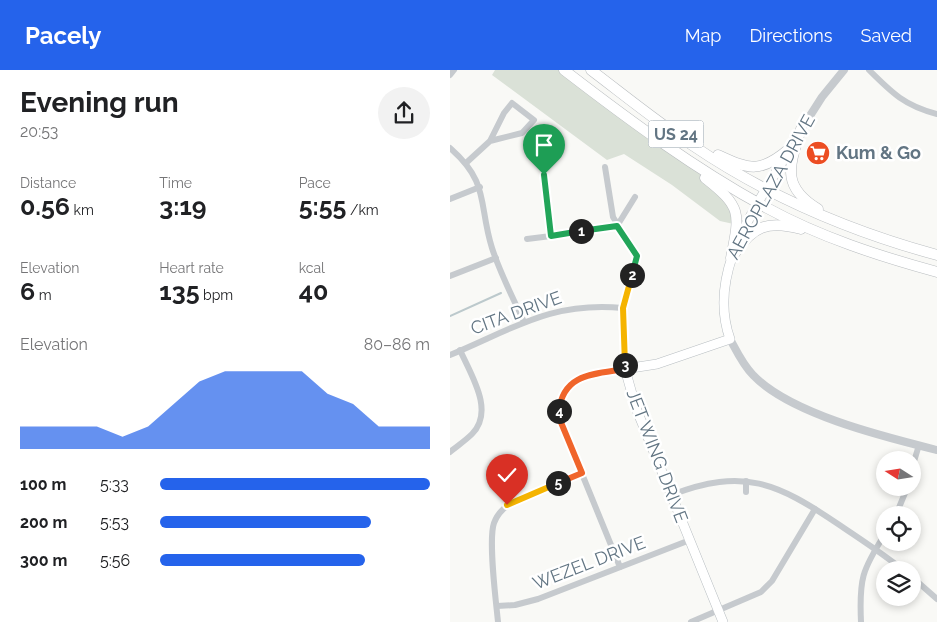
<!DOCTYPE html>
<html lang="en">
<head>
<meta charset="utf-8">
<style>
	:root { --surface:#fff; --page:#f2f2f2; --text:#202124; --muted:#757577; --accent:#2563eb }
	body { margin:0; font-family:Raleway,sans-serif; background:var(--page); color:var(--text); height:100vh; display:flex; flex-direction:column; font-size:19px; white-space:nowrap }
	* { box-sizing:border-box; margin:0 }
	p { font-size:16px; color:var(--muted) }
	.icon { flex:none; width:28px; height:28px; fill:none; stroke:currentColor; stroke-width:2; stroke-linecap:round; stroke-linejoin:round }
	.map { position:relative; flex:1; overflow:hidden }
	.panel { display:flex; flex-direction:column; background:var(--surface); width:450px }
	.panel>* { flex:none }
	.needle { width:32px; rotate:282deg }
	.tools { position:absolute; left:426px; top:381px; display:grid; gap:10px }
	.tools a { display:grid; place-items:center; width:45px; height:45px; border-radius:50%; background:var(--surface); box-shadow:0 2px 8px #0003; font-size:25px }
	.pin { position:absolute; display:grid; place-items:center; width:42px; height:42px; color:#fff; margin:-51px -21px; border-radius:50% 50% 50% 0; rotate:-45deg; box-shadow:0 0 5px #0007 }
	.pin .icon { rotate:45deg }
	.km { position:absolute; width:25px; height:25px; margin:-12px; border-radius:50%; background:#222; color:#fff; font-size:14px; line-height:25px; text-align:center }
	.round { display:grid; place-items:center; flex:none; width:52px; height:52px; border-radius:26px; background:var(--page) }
	.overview { display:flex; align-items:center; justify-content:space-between; height:85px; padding:0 20px }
	h1 { font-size:28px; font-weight:700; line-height:38px }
	.figures { display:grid; grid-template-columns:repeat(3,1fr); gap:8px; height:85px; padding:5px 20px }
	.figures div { display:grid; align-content:center }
	.figures b { font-size:25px; font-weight:700 }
	.figures small { font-size:14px; font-weight:400 }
	.figures p { font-size:14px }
	.chart { height:140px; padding:10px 20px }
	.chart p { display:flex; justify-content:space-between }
	.chart svg { width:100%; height:90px; margin-top:5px; fill:var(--accent); opacity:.7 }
	ul { padding:0 20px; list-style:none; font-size:16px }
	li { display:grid; grid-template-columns:80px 60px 1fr; align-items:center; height:38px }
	li i { height:12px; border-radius:6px; background:var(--accent) }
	header { display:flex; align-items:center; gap:30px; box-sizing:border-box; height:70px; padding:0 25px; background:var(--accent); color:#fff }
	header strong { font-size:24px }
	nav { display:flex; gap:28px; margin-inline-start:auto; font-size:18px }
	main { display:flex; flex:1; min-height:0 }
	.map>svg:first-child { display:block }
	.grass { fill:#dae1d7 }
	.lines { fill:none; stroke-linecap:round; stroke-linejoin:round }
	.stream { stroke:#bcc9cc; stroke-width:2 }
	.secondary-casing { stroke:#b8bec2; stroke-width:10 }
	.trunk-casing { stroke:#b8bcbf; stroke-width:11 }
	.minor { stroke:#c6cace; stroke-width:6 }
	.tertiary { stroke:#c6cace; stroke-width:8 }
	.secondary { stroke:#fff; stroke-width:9 }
	.trunk { stroke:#fff; stroke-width:10 }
	.split-1-casing { stroke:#fff; stroke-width:10 }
	.split-2-casing { stroke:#fff; stroke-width:10 }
	.split-3-casing { stroke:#fff; stroke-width:10 }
	.split-4-casing { stroke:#fff; stroke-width:10 }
	.split-5-casing { stroke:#fff; stroke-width:10 }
	.split-6-casing { stroke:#fff; stroke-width:10 }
	.split-1 { stroke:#22a559; stroke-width:6 }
	.split-2 { stroke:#22a559; stroke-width:6 }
	.split-3 { stroke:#f5b400; stroke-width:6 }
	.split-4 { stroke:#f0652b; stroke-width:6 }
	.split-5 { stroke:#f0652b; stroke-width:6 }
	.split-6 { stroke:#f5b400; stroke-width:6 }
	.labels { text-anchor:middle; stroke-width:5; stroke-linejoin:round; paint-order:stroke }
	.shield { fill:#fff; stroke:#919ea8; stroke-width:1 }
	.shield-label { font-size:16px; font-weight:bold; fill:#627583 }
	.poi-label { font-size:18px; font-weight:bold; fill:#627583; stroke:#fff; text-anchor:start }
	.street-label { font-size:18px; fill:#627583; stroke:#fff }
</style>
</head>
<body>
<header>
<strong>Pacely</strong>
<nav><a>Map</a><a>Directions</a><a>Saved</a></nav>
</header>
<main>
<section class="panel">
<div class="overview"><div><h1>Evening run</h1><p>20:53</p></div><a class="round"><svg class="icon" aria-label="share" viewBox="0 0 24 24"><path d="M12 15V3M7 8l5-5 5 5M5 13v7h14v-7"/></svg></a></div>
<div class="figures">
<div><p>Distance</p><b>0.56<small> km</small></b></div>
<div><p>Time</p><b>3:19</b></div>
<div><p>Pace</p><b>5:55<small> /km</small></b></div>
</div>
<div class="figures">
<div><p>Elevation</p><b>6<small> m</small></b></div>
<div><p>Heart rate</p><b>135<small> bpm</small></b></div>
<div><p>kcal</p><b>40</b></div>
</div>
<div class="chart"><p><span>Elevation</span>80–86 m</p>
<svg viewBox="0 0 160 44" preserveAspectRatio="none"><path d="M0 44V33L10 33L20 33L30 33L40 38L50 33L60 22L70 11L80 6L90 6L100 6L110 6L120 17L130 22L140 33L150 33L160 33V44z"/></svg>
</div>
<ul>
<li><b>100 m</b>5:33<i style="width:100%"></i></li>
<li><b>200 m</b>5:53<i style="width:78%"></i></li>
<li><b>300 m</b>5:56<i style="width:76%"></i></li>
</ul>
</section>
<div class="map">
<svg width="487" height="552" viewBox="0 0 487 552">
	<rect width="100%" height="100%" fill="#f9f9f6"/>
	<polygon class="grass" points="45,0 115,0 213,74 273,123 288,155 270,151 222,115 174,84 157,90 42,5"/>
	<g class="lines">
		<polyline class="stream" points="0,246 51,223"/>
		<g class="secondary-casing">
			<path id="secondary" d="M273,552L186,338L175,299L207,294L280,269C256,201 307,137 339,80"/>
		</g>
		<g class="trunk-casing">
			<g id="trunk">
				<path d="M114,0C179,50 245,99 317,138C370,167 429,186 487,202"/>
				<path d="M141,0C174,25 207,52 242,75C317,126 399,161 487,185"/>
				<path d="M351,59C340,95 330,116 368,139"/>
				<path d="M268,85C300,100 311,103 339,79"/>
				<path d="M255,108C292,137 290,143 281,188"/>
				<path d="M285,183C303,156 318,150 351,159"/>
			</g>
		</g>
		<g class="minor">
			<path d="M419,0C442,23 455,36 487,44"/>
			<polyline points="0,5 4,0"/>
			<path d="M0,78C40,113 28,133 42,178C50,203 63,228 74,252"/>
			<polyline points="16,93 40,71 54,43 62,33 84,50 72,63 40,71"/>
			<path d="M155,97L163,147L187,186L173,238L175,299C143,305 104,306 110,350L170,497"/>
			<polyline points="94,105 101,166 167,156 185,127"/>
			<polyline points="0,129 30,117"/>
			<polyline points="77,169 101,166"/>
			<polyline points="0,206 46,188"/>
			<path d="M0,285C63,259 101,231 173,238"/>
			<path d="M0,382C7,376 15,371 22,364C45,341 21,305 10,280"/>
			<polyline points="462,398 469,375"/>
			<polyline points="296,422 296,411"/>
			<path d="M221,425C294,397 327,413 388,454C410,469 432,483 453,500"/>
			<polyline points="446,445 457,418"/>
			<polyline points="462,507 487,529"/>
			<polyline points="47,536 65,535 88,529 240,470"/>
			<path d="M48,552C46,531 38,470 44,453C48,442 55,436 65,431L132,403"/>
			<polyline points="241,552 311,522 322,511 365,439"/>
			<path d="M411,552C409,509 412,500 435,464"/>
		</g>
		<g class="tertiary">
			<polyline points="349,63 372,27 394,0"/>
			<path d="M280,269C287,282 293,295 303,305C340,344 435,367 487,380"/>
		</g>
		<use href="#secondary" class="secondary"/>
		<use href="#trunk" class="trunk"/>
	</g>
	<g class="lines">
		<g class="split-1-casing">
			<polyline id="split-1" points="94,105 101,166 131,161"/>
		</g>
		<g class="split-2-casing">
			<polyline id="split-2" points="131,161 167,156 187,186 182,205"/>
		</g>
		<g class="split-3-casing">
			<polyline id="split-3" points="175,295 173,238 182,205"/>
		</g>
		<g class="split-4-casing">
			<path id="split-4" d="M109,341C113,303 145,304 175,299V295"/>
		</g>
		<g class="split-5-casing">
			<polyline id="split-5" points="108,413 132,403 110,350 109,341"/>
		</g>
		<g class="split-6-casing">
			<polyline id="split-6" points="57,435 108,413"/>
		</g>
		<use href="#split-1" class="split-1"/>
		<use href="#split-2" class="split-2"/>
		<use href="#split-3" class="split-3"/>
		<use href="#split-4" class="split-4"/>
		<use href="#split-5" class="split-5"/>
		<use href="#split-6" class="split-6"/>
	</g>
	<defs>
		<g id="supermarket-disc" transform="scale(1.25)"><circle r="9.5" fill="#ec4d22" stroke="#fff"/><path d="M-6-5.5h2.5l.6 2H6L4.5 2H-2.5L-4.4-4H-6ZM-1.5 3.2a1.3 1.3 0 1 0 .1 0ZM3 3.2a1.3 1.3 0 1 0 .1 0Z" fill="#fff"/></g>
	</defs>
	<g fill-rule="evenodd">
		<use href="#supermarket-disc" x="368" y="83"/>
	</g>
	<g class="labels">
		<rect class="shield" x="198.5" y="50.5" width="55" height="27" rx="4"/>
		<g class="shield-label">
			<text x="226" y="70">US 24</text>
		</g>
		<g class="poi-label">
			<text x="386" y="89">Kum &amp; Go</text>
		</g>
		<g class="street-label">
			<text transform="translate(321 117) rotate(-61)" y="6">AEROPLAZA DRIVE</text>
			<text transform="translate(66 243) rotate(-20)" y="6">CITA DRIVE</text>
			<text transform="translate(207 386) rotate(69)" y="6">JET WING DRIVE</text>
			<text transform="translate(139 493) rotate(-21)" y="6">WEZEL DRIVE</text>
		</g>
	</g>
</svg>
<div class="tools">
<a><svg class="needle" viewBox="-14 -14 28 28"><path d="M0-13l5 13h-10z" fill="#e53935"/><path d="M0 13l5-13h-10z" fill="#757577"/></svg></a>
<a><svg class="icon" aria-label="locate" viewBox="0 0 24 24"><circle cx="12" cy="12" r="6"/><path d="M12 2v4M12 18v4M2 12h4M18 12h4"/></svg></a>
<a><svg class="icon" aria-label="layers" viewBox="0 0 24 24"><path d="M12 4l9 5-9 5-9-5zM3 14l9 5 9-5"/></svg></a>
</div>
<div class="pin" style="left:94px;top:105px;background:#1e9e55"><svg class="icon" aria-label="arrive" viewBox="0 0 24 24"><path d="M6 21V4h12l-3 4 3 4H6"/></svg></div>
<div class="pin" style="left:57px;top:435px;background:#d93025"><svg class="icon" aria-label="check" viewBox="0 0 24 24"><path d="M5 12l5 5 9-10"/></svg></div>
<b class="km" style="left:131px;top:161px">1</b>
<b class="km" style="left:182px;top:205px">2</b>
<b class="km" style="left:175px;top:295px">3</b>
<b class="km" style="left:109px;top:341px">4</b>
<b class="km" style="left:108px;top:413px">5</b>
</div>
</main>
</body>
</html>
